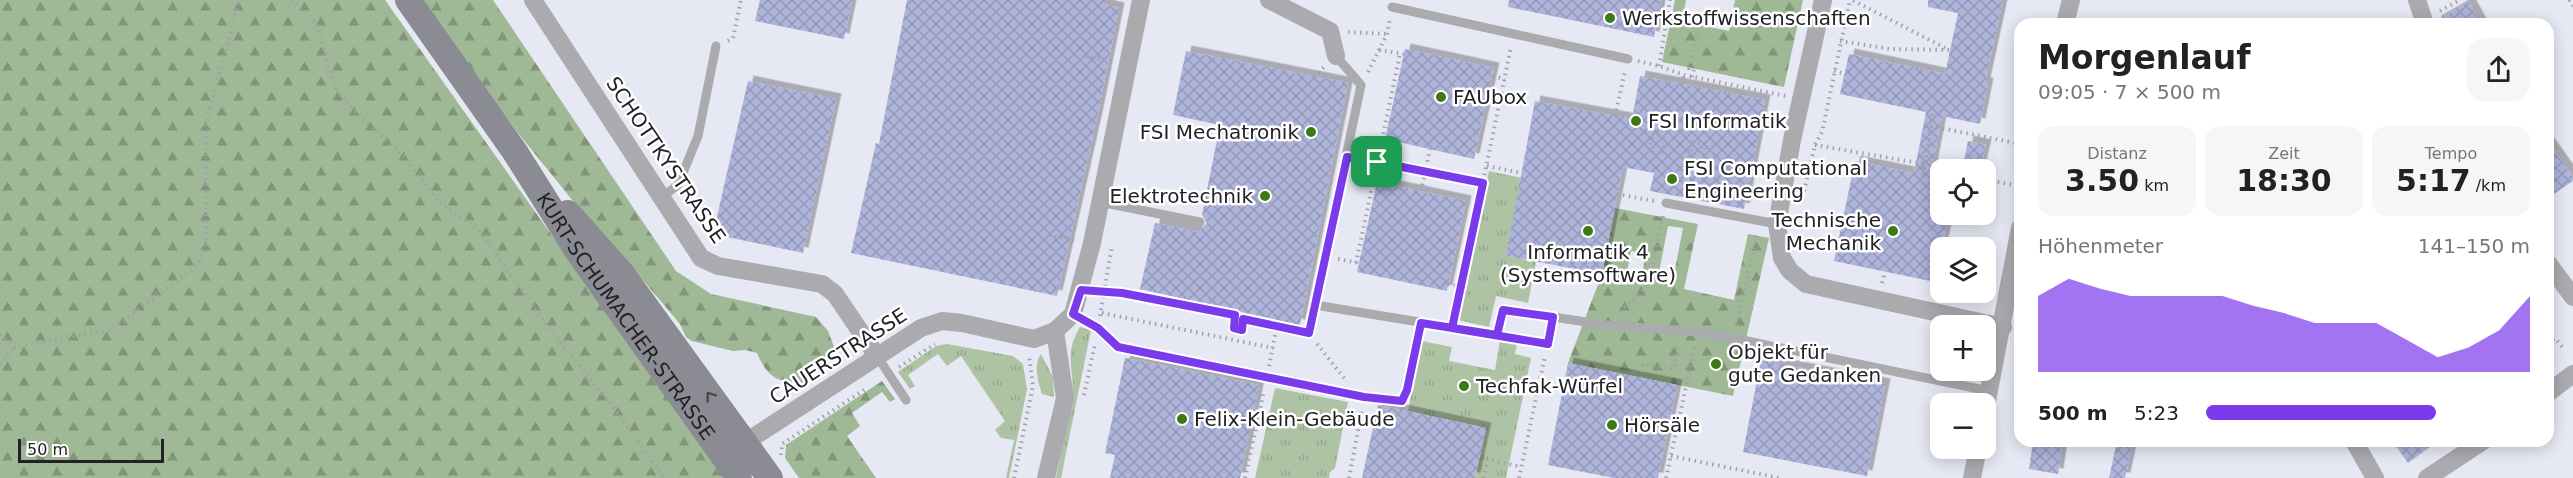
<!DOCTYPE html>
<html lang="de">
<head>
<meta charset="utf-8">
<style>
	:root { --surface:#fff; --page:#f6f6f6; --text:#222; --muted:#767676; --accent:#7c3aed }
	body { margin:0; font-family:"DejaVu Sans",sans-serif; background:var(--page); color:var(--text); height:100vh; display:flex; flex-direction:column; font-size:22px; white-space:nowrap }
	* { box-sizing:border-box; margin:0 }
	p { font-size:20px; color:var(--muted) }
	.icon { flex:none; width:33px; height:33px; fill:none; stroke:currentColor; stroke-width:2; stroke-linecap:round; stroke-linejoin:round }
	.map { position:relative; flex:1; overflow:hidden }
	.details { position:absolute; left:2014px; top:18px; width:540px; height:429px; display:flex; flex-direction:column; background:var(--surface); border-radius:18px; box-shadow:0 3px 15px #0003 }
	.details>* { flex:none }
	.tools { position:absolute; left:1930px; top:159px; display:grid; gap:12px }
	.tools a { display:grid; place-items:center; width:66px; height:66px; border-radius:12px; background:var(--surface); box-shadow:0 3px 15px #0003; font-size:30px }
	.scale { position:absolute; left:18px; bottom:15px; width:146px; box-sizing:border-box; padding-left:6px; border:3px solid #222226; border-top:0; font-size:16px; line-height:21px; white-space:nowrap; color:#222226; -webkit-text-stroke:4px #fff; paint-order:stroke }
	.pin { position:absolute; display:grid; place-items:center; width:51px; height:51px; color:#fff; margin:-26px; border-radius:12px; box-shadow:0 3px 9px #0006 }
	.round { display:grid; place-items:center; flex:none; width:63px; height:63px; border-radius:18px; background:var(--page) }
	.summary { display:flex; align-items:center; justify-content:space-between; height:102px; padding:0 24px }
	h1 { font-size:33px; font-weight:700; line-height:45px }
	.figures { display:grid; grid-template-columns:repeat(3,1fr); gap:9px; height:102px; padding:6px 24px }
	.figures div { display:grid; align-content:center; border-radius:15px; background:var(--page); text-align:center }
	.figures b { font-size:30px; font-weight:700 }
	.figures small { font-size:16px; font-weight:400 }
	.figures p { font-size:16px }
	.chart { height:168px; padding:12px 24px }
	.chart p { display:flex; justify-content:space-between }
	.chart svg { width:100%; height:108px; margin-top:6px; fill:var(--accent); opacity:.7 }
	ul { padding:0 24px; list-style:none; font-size:20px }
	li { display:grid; grid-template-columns:96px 72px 1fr; align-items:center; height:45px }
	li i { height:15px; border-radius:8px; background:var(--accent) }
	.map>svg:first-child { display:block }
	.grass { fill:url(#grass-tufts) }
	.forest { fill:url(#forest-firs); fill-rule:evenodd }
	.building { fill:url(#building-cross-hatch); filter:url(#shadow) }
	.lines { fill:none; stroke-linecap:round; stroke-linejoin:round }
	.path { stroke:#a0a1aa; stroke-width:4; stroke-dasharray:1.5 4.5; stroke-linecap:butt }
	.service { stroke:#aaaaaf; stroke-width:9 }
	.minor { stroke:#aaaaaf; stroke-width:18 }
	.secondary { stroke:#8b8c93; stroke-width:26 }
	.oneway { stroke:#47474c }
	.route-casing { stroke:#fff; stroke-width:12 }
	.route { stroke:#7c3aed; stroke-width:8 }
	.poi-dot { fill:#3c7a16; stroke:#fff; stroke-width:2 }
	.labels { text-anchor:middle; stroke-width:5; stroke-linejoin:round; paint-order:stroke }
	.poi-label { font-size:20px; fill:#222226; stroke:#fff; text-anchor:start }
	.street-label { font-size:20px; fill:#222226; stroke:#fff }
</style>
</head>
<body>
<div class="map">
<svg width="2573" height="478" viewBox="0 0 2573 478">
	<defs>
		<pattern id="grass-tufts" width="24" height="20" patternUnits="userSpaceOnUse" patternTransform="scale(1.5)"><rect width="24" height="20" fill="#adc3a4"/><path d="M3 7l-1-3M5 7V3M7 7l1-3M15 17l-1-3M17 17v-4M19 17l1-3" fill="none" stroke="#95a78d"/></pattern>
		<pattern id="forest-firs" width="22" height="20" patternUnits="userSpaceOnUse" patternTransform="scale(1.5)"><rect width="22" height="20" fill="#9fb895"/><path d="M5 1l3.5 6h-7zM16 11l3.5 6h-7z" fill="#819579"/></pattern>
		<pattern id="building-cross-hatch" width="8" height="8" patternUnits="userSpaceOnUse" patternTransform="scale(1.5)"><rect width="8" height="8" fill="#aeb4da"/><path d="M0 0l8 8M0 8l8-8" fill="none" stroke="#959abb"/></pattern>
		<filter id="shadow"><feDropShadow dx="5.5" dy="-5.5" stdDeviation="0" flood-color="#0004"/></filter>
	</defs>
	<rect width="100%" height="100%" fill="#e6e8f3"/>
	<g class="grass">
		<polygon points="1489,171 1522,178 1507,256 1536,262 1528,303 1496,296 1489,327 1458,320"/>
		<path d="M1080,327L1091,330L1061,478H1056C1061,452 1067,426 1072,399C1076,369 1062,357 1080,327Z"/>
		<polygon points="1500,340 1517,343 1515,354 1531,358 1506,478 1475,478 1486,428 1408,411 1422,341 1452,347 1449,361 1495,370"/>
		<polygon points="947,344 1013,356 1023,364 1027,389 1009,478 1006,478 1014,440 1001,438 995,430 1005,421 961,356 947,366 938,354 908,375 915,386 910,389 898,372 936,346"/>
		<path d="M1041,354L1053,377L1054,397L1042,394C1038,382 1033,365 1041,354Z"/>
		<polygon points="1275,388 1348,402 1335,468 1330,472 1329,478 1255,478"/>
	</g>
	<g class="forest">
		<polygon points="0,0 385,0 724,478 0,478"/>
		<path d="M419,0H493L676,271L711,294L816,317L828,331L834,347L823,370L803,384C776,381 768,378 757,353L745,350L733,351L692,341L686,337L680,324L631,266L594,227L518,133Z"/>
		<polygon points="1675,0 1686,0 1682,21 1729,31 1735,0 1803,0 1784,87 1662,62"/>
		<path d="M1615,208L1698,224L1684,289L1734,300L1748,234L1769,238L1733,396L1568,363L1602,274ZM1668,226L1683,228L1672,285L1657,282ZM1631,251L1646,254L1641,279L1626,277Z"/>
		<polygon points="882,381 895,399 890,402 882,392 852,413 860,426 847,436 876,478 799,478 785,458 786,445"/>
	</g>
	<g class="building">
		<polygon points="760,0 852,0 844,39 755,21"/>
		<polygon points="907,0 1107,0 1106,5 1119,8 1098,113 1057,296 851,253 876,143 879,144"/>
		<polygon points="1509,0 1661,0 1654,37 1508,7"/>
		<polygon points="1928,0 2003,0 1985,83 1988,83 1980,124 1942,116 1930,177 1941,179 1941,214 1949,214 1935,282 1834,261 1855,161 1914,173 1926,112 1840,94 1849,54 1945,74 1958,13 1928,7"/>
		<polygon points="2469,2 2481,24 2436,24 2436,21"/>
		<polygon points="1405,49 1494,68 1474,159 1385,139"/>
		<polygon points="1186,51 1348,83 1300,325 1140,289 1155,223 1198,232 1207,223 1202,215 1220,125 1173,115"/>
		<polygon points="1640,76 1765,100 1744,209 1650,191 1654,173 1623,167 1602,274 1506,256 1535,101 1632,119"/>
		<polygon points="748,81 836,99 803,253 713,234"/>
		<polygon points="1968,141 1986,145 1980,170 1962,170"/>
		<polygon points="2548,142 2573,177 2573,181 2548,198"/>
		<polygon points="1377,182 1466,201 1447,291 1357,272"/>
		<polygon points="1125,358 1259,385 1240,478 1110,478 1115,455 1105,453"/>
		<polygon points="1761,360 1885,384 1867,476 1743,452"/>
		<polygon points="1568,363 1677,385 1658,478 1614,478 1548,465"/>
		<polygon points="1378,405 1486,428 1475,478 1362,478"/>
		<polygon points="2117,441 2133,441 2125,478 2109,478"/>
		<polygon points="2392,441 2438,441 2408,463"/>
		<polygon points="2033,442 2062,447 2058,474 2029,469"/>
	</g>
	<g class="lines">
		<g class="path">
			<polyline points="291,0 309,15 318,27 330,74 338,92 352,108 404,156 439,203 478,229 548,327 614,408 664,478"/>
			<polyline points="2569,0 2573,6"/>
			<polyline points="2440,11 2460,0"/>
			<polyline points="1348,32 1387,34"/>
			<polyline points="728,41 733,38 741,0"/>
			<polyline points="1840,41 1891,49 1949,50 1852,0"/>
			<polyline points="1379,50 1404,54"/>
			<polyline points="1086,56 1113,61"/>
			<polyline points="1638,61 1659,66 1684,75 1786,96"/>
			<polyline points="1659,66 1670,0"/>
			<polyline points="1834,71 1845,74"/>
			<polyline points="1368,72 1387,34 1390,18"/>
			<polyline points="1493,76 1505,79"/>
			<polyline points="1314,77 1325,66"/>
			<polyline points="1692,77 1694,69 1689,68 1701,18 1710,20"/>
			<polyline points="1682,84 1684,75"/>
			<polyline points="1615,116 1625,71"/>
			<polyline points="1931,126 2020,144"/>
			<polygon points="1652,134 1666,136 1663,154 1649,152"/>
			<polygon points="1692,142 1706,144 1702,162 1689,159"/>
			<polyline points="1815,145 1924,164"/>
			<polyline points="1357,159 1483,183"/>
			<polyline points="1487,166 1522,173"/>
			<polyline points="1924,168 1941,171"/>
			<polyline points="1923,175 1933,114"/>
			<polyline points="1986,180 2020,186"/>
			<polyline points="1421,191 1430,149"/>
			<polyline points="1804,191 1815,145 1822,132 1850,0"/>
			<polyline points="1617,194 1654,201"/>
			<polyline points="1049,235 1074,240"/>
			<polyline points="1338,259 1359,263"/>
			<polyline points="1356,263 1400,54"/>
			<polyline points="1882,283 1885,272"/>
			<polyline points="1448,284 1462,287"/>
			<polyline points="1096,292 1122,293 1235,315 1234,328 1242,330 1243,319"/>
			<polyline points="1620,312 1648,285 1663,216"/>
			<polyline points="1102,313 1273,348"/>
			<polyline points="1244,313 1243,319 1298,330"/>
			<polyline points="1100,316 1112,246"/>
			<polyline points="1455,316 1511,47"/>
			<polyline points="1500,322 1503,310 1540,315"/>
			<polyline points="1736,325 1757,233"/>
			<polyline points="0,335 14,347 112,329 197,266 206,248 206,124 239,0"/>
			<polyline points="2553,339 2555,338 2563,348"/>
			<polyline points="1317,344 1344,378"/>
			<polyline points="0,364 14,347"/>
			<polyline points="1269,366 1277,326"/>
			<polyline points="899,367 935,344"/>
			<polyline points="1641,378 1643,364 1674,369 1679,344"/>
			<polyline points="1084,395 1095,344"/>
			<polyline points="1377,398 1402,401"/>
			<polyline points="1401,410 1418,336"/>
			<polyline points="781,455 782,444 867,388"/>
			<polyline points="1671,456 1780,478"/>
			<polyline points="1014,478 1033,386 1029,355"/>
			<polyline points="1245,478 1264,391"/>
			<polyline points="1349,478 1362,409"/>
			<polyline points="1483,478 1488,459 1521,467"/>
			<polyline points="1519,478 1545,356"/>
			<polyline points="1666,478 1695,345"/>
		</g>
		<g class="service">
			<polyline points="1392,7 1628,59"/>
			<polyline points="662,197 678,185 698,136 716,46"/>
			<polyline points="1100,202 1200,222"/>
			<polyline points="1666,203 1777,224"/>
			<polyline points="1315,305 1548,343 1553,317 1606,325 1697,332 1733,338 1989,391"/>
			<polyline points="1073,314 1098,328 1118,347 1364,397"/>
			<polyline points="1309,333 1361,85 1336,56"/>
			<polyline points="877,356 906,400"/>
		</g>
		<g class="minor">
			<polyline points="533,0 701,258 718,266 822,284 835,294 877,356"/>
			<polyline points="1269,0 1330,31 1336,56"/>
			<polyline points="1823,0 1792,140 1777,224 1782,258 1790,271 1806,284 2003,327"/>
			<polyline points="2417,0 2425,24"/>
			<polyline points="2065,24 2071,0"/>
			<polyline points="2548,263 2573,297"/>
			<polyline points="2548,393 2573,374"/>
			<polyline points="1986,406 2020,228"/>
			<polyline points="2354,441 2375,478"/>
			<polyline points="735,449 921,328 942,321 962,323 1034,339 1055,331 1073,314 1092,243 1141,0"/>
			<polyline points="1046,478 1065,398 1055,331"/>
			<polyline points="1972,478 1978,448"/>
			<polyline points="2427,478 2483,441"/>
		</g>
		<g class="secondary">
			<path id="s1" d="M408,0L515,152L578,252L739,478"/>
			<polyline points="568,213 623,275 770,478"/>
		</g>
	</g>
	<defs><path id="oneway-chevron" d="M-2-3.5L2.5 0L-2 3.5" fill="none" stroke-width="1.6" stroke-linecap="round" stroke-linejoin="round" transform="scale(1.5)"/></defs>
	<use class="oneway" href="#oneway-chevron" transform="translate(710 396) rotate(-126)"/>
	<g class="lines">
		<g class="route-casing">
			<polyline id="route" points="1377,162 1347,157 1309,333 1243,319 1242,330 1234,328 1235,315 1122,293 1081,290 1073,314 1098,328 1118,347 1364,397 1402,401 1407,390 1421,323 1497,335 1503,310 1553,317 1548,344 1452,328 1483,183 1377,162"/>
		</g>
		<use href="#route" class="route"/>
	</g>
	<g class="poi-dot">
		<circle cx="1610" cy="18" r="6"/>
		<circle cx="1441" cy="97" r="6"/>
		<circle cx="1636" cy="121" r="6"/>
		<circle cx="1311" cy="132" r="6"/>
		<circle cx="1672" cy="179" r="6"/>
		<circle cx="1265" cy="196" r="6"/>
		<circle cx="1588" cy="231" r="6"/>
		<circle cx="1893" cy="231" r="6"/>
		<circle cx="1716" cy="364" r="6"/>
		<circle cx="1464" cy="386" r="6"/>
		<circle cx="1182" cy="419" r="6"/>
		<circle cx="1612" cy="425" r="6"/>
	</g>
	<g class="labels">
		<g class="poi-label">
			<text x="1622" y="25">Werkstoffwissenschaften</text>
			<text x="1453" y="104">FAUbox</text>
			<text x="1648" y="128">FSI Informatik</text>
			<text x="1299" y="139" text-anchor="end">FSI Mechatronik</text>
			<text x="1684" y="175">FSI Computational<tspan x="1684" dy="23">Engineering</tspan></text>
			<text x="1253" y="203" text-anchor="end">Elektrotechnik</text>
			<text x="1881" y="227" text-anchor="end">Technische<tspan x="1881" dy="23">Mechanik</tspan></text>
			<text x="1588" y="259" text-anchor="middle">Informatik 4<tspan x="1588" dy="23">(Systemsoftware)</tspan></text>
			<text x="1728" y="359">Objekt für<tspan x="1728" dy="23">gute Gedanken</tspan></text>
			<text x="1476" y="393">Techfak-Würfel</text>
			<text x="1194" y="426">Felix-Klein-Gebäude</text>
			<text x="1624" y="432">Hörsäle</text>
		</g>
		<g class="street-label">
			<text transform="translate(666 160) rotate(56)" y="7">SCHOTTKYSTRASSE</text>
			<text dy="7" stroke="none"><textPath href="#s1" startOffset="384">KURT-SCHUMACHER-STRASSE</textPath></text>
			<text transform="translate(838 356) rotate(-33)" y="7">CAUERSTRASSE</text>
		</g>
	</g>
</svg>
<div class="tools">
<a><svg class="icon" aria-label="locate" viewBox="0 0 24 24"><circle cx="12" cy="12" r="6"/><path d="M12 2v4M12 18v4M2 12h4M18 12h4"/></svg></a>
<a><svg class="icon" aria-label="layers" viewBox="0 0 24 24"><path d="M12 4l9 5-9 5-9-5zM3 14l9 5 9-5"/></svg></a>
<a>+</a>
<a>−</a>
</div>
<div class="scale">50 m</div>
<div class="pin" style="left:1377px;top:162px;background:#1e9e55"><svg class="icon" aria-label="arrive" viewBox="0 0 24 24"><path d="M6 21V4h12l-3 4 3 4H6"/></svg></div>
<section class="details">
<div class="summary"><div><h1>Morgenlauf</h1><p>09:05 · 7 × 500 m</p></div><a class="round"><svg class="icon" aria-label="share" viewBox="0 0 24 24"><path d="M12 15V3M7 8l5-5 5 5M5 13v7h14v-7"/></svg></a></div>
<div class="figures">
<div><p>Distanz</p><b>3.50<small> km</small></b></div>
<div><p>Zeit</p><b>18:30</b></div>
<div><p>Tempo</p><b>5:17<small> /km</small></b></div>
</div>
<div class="chart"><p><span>Höhenmeter</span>141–150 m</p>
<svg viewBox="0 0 160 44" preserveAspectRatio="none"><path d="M0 44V13L10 6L20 10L30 13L40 13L50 13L60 13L70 17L80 20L90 24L100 24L110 24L120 31L130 38L140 34L150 27L160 13V44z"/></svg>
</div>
<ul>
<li><b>500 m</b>5:23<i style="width:71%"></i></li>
</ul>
</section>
</div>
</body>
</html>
